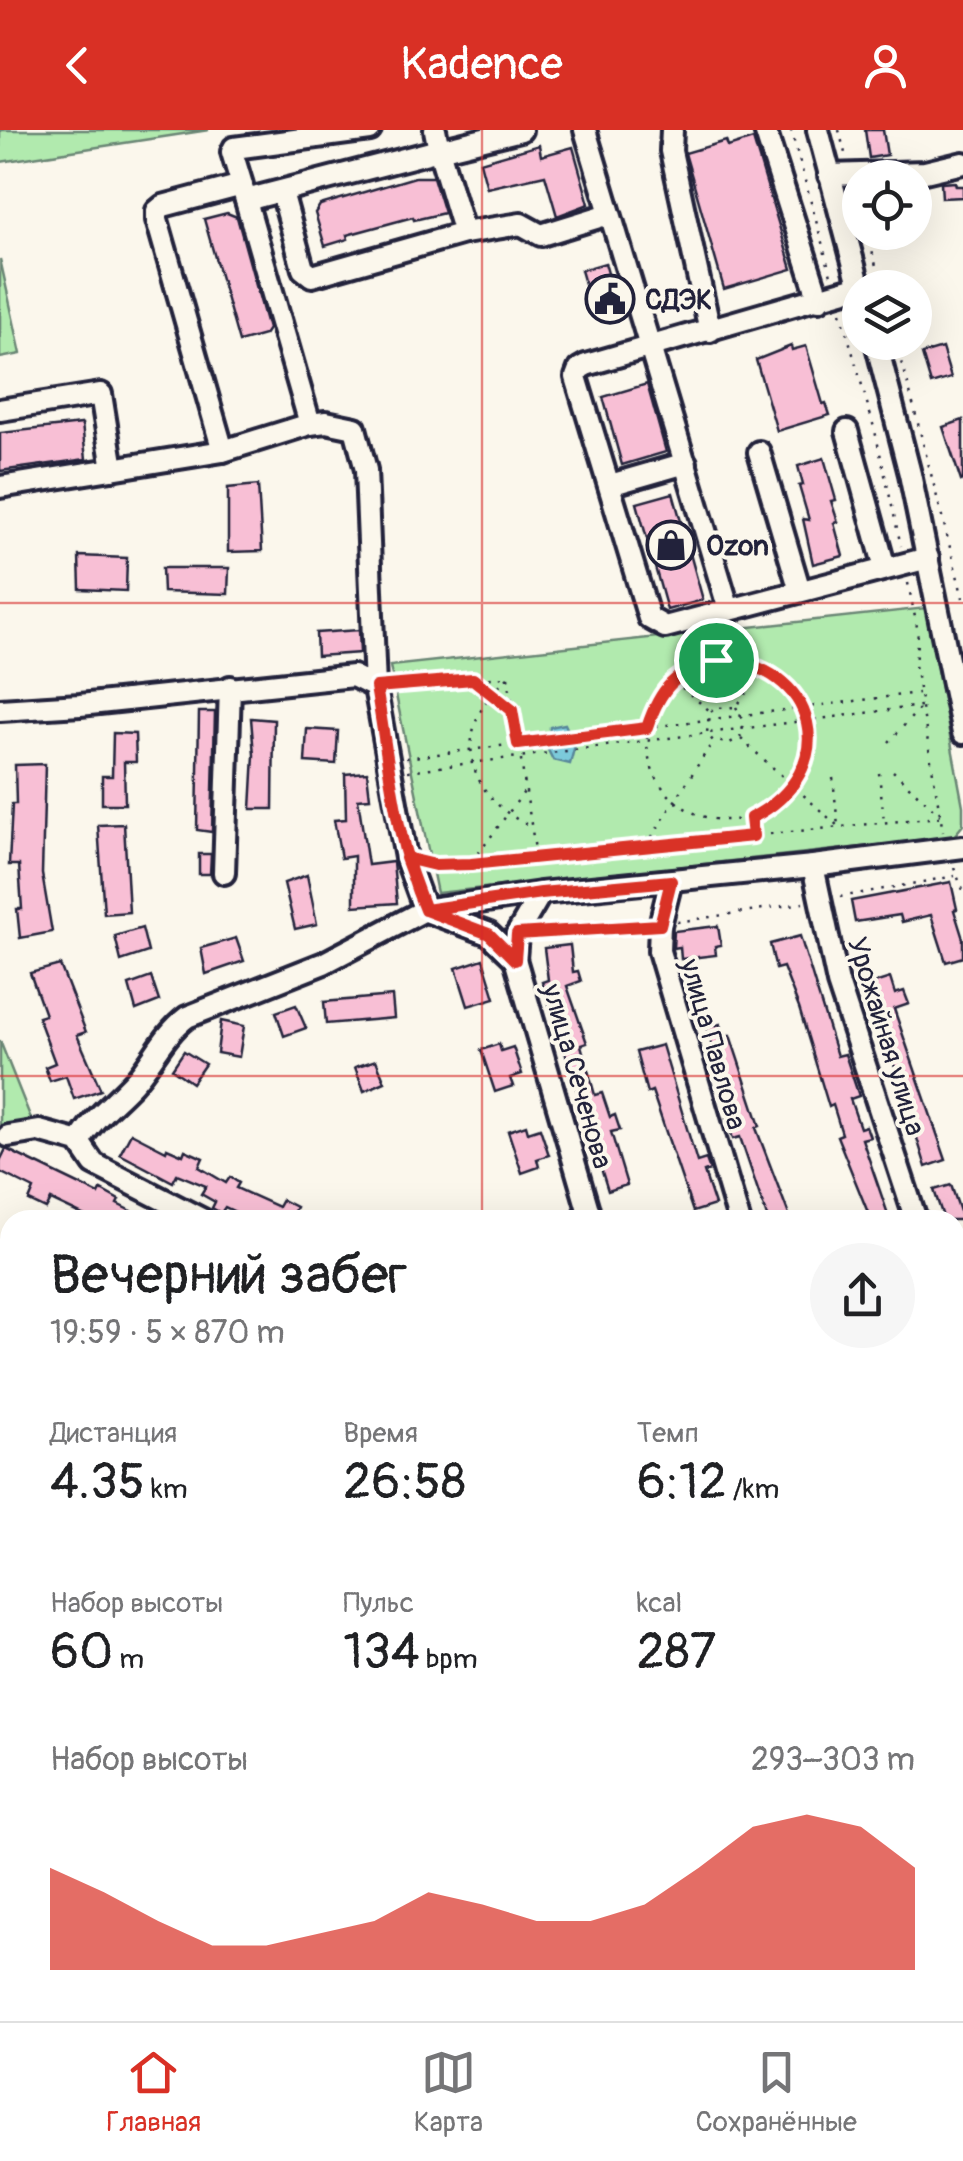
<!DOCTYPE html>
<html lang="ru">
<head>
<meta charset="utf-8">
<style>
	:root { --surface:#fff; --page:#f6f6f6; --text:#202124; --muted:#757577; --line:#e0e0e0; --accent:#d93025 }
	body { margin:0; font-family:Pangolin,sans-serif; background:var(--page); color:var(--text); height:100vh; display:flex; flex-direction:column; font-size:38px; white-space:nowrap }
	* { box-sizing:border-box; margin:0 }
	p { font-size:32px; color:var(--muted) }
	.icon { flex:none; width:55px; height:55px; fill:none; stroke:currentColor; stroke-width:2; stroke-linecap:round; stroke-linejoin:round }
	.map { position:relative; flex:1; overflow:hidden }
	.details { position:absolute; left:0px; top:1080px; width:965px; height:812px; display:flex; flex-direction:column; background:var(--surface); border-radius:30px 30px 0 0; box-shadow:0 10px 40px #0002 }
	.details>* { flex:none }
	.buttons { position:absolute; left:842px; top:30px; display:grid; gap:20px }
	.buttons a { display:grid; place-items:center; width:90px; height:90px; border-radius:50%; background:var(--surface); box-shadow:0 10px 40px #0002; font-size:50px }
	.pin { position:absolute; display:grid; place-items:center; width:85px; height:85px; color:#fff; margin:-42px; border:5px solid #fff; border-radius:50%; box-shadow:0 2px 10px #0007 }
	.round { display:grid; place-items:center; flex:none; width:105px; height:105px; border-radius:52px; background:var(--page) }
	.summary { display:flex; align-items:center; justify-content:space-between; height:170px; padding:0 50px }
	h1 { font-size:55px; font-weight:600; line-height:75px }
	.stats { display:grid; grid-template-columns:repeat(3,1fr); gap:15px; height:170px; padding:10px 50px }
	.stats div { display:grid; align-content:center }
	.stats b { font-size:50px; font-weight:600 }
	.stats small { font-size:28px; font-weight:400 }
	.stats p { font-size:28px }
	.chart { height:280px; padding:20px 50px }
	.chart p { display:flex; justify-content:space-between }
	.chart svg { width:100%; height:180px; margin-top:10px; fill:var(--accent); opacity:.7 }
	header { display:flex; justify-content:space-between; align-items:center; height:130px; padding:0 50px; background:var(--accent); color:#fff; font-size:45px; font-weight:600 }
	.tabs { display:flex; justify-content:space-around; align-items:center; height:140px; border-top:2px solid var(--line); background:var(--surface); font-size:28px; color:var(--muted) }
	.tabs a { display:grid; justify-items:center; gap:5px }
	.tabs .selected { color:var(--accent) }
	.map>svg:first-child { display:block }
	.green { fill:#b1eaae; stroke:#6a8674; stroke-width:2.5 }
	.water { fill:#7ccada; stroke:#58879a; stroke-width:2.5 }
	.building { fill:#f8bfd5; stroke:#22223b; stroke-width:2.5 }
	.lines { fill:none; stroke-linecap:round; stroke-linejoin:round }
	.minor-casing { stroke:#22223b; stroke-width:28 }
	.path { stroke:#22223b; stroke-width:2.5; stroke-dasharray:2.5 8; stroke-linecap:butt }
	.minor { stroke:#fbf7ec; stroke-width:20 }
	.rail { stroke:#22223b; stroke-width:4; stroke-dasharray:15 8; stroke-linecap:butt }
	.route-casing { stroke:#fff; stroke-width:20 }
	.route { stroke:#d93025; stroke-width:12 }
	.grid { fill:none; stroke:#d62828; stroke-width:2.5; stroke-opacity:0.55 }
	.labels { text-anchor:middle; stroke-width:8; stroke-linejoin:round; paint-order:stroke }
	.poi-label { font-size:28px; font-weight:bold; fill:#22223b; stroke:#fbf7ec; text-anchor:start }
	.street-label { font-size:28px; fill:#22223b; stroke:#fbf7ec }
</style>
</head>
<body>
<header><svg class="icon" aria-label="back" viewBox="0 0 24 24"><path d="M15 5l-7 7 7 7"/></svg>Kadence<svg class="icon" aria-label="person" viewBox="0 0 24 24"><circle cx="12" cy="8" r="4"/><path d="M4 21q1-7 8-7t8 7"/></svg></header>
<div class="map">
<svg width="963" height="1891" viewBox="0 0 963 1891">
	<rect width="100%" height="100%" fill="#fbf7ec"/>
	<filter id="ink" filterUnits="userSpaceOnUse"><feTurbulence type="fractalNoise" baseFrequency=".01" numOctaves="2"/><feDisplacementMap in="SourceGraphic" scale="20" xChannelSelector="R" yChannelSelector="G"/><feConvolveMatrix kernelMatrix="1 2 1 2 8 2 1 2 1" color-interpolation-filters="sRGB"/></filter>
	<g filter="url(#ink)">
		<g class="green">
			<polygon points="0,0 209,0 0,32"/>
			<polygon points="0,129 21,224 0,228"/>
			<polygon points="926,478 963,676 963,695 953,707 437,763 390,536"/>
			<polygon points="0,911 32,991 0,1003"/>
			<polygon points="0,1265 10,1273 10,1315 0,1313"/>
		</g>
		<polygon class="water" points="565,594 575,615 570,634 553,630 548,620 550,597"/>
		<g class="building">
			<polygon points="865,0 883,0 887,25 869,28"/>
			<polygon points="753,9 792,139 724,159 685,23 726,11 728,17"/>
			<polygon points="539,15 541,26 573,17 589,74 557,86 545,45 487,58 480,32"/>
			<polygon points="415,47 433,47 444,83 414,90 413,87 347,105 348,109 325,116 315,83 320,75"/>
			<polygon points="955,52 956,56 963,56 963,67 942,68 941,53"/>
			<polygon points="227,83 237,87 268,199 264,205 239,212 204,89"/>
			<polygon points="605,133 618,178 594,185 581,140"/>
			<polygon points="791,216 792,220 806,216 823,274 826,273 830,285 777,301 756,230"/>
			<polygon points="942,218 951,248 931,254 922,224"/>
			<polygon points="647,254 666,322 622,335 603,267"/>
			<polygon points="963,290 963,350 961,351 943,297"/>
			<polygon points="82,294 86,329 0,341 0,303"/>
			<polygon points="824,328 836,370 831,371 838,392 834,393 843,426 813,434 803,389 809,390 799,356 803,355 798,336"/>
			<polygon points="258,355 262,421 228,422 228,358"/>
			<polygon points="673,363 703,470 667,480 637,373"/>
			<polygon points="79,426 127,428 126,461 80,459"/>
			<polygon points="162,438 229,438 228,464 163,462"/>
			<polygon points="359,500 360,523 317,526 316,503"/>
			<polygon points="199,582 215,582 212,702 197,700"/>
			<polygon points="251,588 274,590 273,679 251,679 254,625"/>
			<polygon points="307,599 338,601 336,634 305,632"/>
			<polygon points="113,603 135,604 136,632 124,632 125,674 102,674 102,646 112,646"/>
			<polygon points="45,634 42,744 52,802 20,808 17,779 22,779 19,735 9,735 12,674 16,674 15,635"/>
			<polygon points="367,642 370,668 358,669 368,735 393,732 397,773 354,776 354,726 341,728 334,690 346,689 345,644"/>
			<polygon points="124,694 129,782 104,784 98,695"/>
			<polygon points="199,724 211,724 210,744 199,744"/>
			<polygon points="307,745 317,794 295,799 284,753"/>
			<polygon points="951,752 957,779 954,780 963,809 963,827 946,832 931,785 902,792 900,785 855,792 851,771"/>
			<polygon points="718,796 721,815 715,816 716,825 681,829 680,817 673,818 674,801"/>
			<polygon points="142,798 148,822 121,831 115,806"/>
			<polygon points="800,806 837,926 845,924 859,966 850,969 860,998 866,996 870,1007 862,1009 890,1090 871,1090 837,1006 842,1004 833,975 829,977 799,878 783,837 776,839 770,814"/>
			<polygon points="236,808 244,831 206,844 201,818"/>
			<polygon points="570,815 573,842 578,841 581,851 567,856 587,913 581,915 595,965 602,963 610,987 615,985 620,1000 611,1002 627,1055 608,1061 561,909 571,906 564,882 553,886 542,852 548,850 544,818"/>
			<polygon points="483,829 495,868 468,876 456,838"/>
			<polygon points="60,835 86,902 77,905 101,960 74,969 66,946 50,951 45,937 55,933 38,887 45,885 30,843"/>
			<polygon points="151,847 159,871 136,880 129,855"/>
			<polygon points="890,848 895,864 904,861 909,874 894,879 946,1030 926,1037 882,896 874,898 867,878 875,875 868,855"/>
			<polygon points="392,866 394,888 326,894 324,872"/>
			<polygon points="296,875 306,898 284,906 276,882"/>
			<polygon points="221,891 244,896 239,927 217,923"/>
			<polygon points="720,894 724,907 730,905 760,996 756,998 791,1090 768,1090 740,1007 733,1009 726,988 735,985 706,898"/>
			<polygon points="499,914 501,921 513,917 522,944 510,948 513,956 495,962 481,920"/>
			<polygon points="662,915 697,1032 706,1029 710,1040 704,1042 715,1075 693,1082 652,961 647,963 636,922"/>
			<polygon points="184,921 205,934 192,953 172,939"/>
			<polygon points="376,930 385,952 364,961 355,937"/>
			<polygon points="526,995 528,1002 540,998 549,1025 537,1029 539,1037 522,1043 508,1001"/>
			<polygon points="131,1003 166,1021 167,1018 183,1025 185,1020 203,1028 199,1037 226,1053 230,1047 239,1053 236,1058 278,1077 282,1070 296,1077 290,1090 252,1090 225,1077 221,1083 212,1078 215,1072 201,1064 206,1056 177,1044 173,1052 120,1024"/>
			<polygon points="6,1019 99,1064 101,1060 119,1070 117,1074 149,1090 93,1090 51,1070 46,1079 29,1071 34,1059 0,1042 0,1031"/>
			<polygon points="951,1055 963,1090 944,1090 934,1060"/>
		</g>
		<g class="lines">
			<g class="minor-casing">
				<g id="minor">
					<polyline points="370,0 234,18 232,22 242,55 163,76 157,81 157,90 223,321 310,294 326,292 355,298 366,340 375,557 406,728 425,780"/>
					<polyline points="435,0 439,20 521,0"/>
					<polyline points="585,0 729,480"/>
					<polyline points="672,0 671,21 710,201"/>
					<polyline points="765,0 819,170"/>
					<polyline points="818,0 860,158"/>
					<polyline points="829,45 925,42 963,33"/>
					<polyline points="243,60 310,294"/>
					<polyline points="282,62 303,139 312,146 464,103 521,94 541,105 609,84"/>
					<polyline points="246,70 439,20 464,103"/>
					<polyline points="860,156 586,235 579,239 576,247 649,488 665,497 928,428"/>
					<polyline points="876,212 910,344 963,603"/>
					<polyline points="0,280 101,264 113,339"/>
					<polyline points="847,301 885,438"/>
					<polyline points="759,322 800,461"/>
					<polyline points="610,355 686,333"/>
					<polyline points="0,357 223,321"/>
					<polyline points="0,580 80,575 353,546 375,557"/>
					<polyline points="813,736 838,853 916,1090"/>
					<polyline points="224,743 230,557"/>
					<polyline points="671,751 660,795 659,821 739,1090"/>
					<polyline points="541,763 517,804 515,829 591,1090"/>
					<polyline points="427,781 489,804 515,829"/>
					<polyline points="8,1006 39,1001 79,1012 94,1034 203,1090"/>
					<path d="M79,1012C93,988 113,974 132,954C152,933 163,905 187,887L324,833L425,780L541,763L813,736L963,717"/>
					<polyline points="955,1210 963,1245"/>
					<polyline points="955,1333 963,1330"/>
					<polyline points="0,1424 10,1424"/>
					<polyline points="0,1585 10,1586"/>
					<polyline points="955,1624 963,1614"/>
					<polyline points="955,1702 963,1693"/>
					<polyline points="0,1765 10,1766"/>
					<polyline points="955,1821 963,1814"/>
					<polyline points="209,1882 209,1891"/>
					<polyline points="384,1882 392,1891"/>
					<polyline points="647,1882 656,1891"/>
				</g>
			</g>
			<g class="path">
				<polyline points="791,0 831,145"/>
				<polyline points="839,0 846,27"/>
				<polyline points="856,64 860,77"/>
				<polyline points="867,102 882,158"/>
				<polyline points="841,182 875,301 901,416"/>
				<polyline points="897,212 963,468"/>
				<polyline points="908,453 918,502 915,535 943,702"/>
				<circle cx="727" cy="610" r="80"/>
				<path d="M508,547C450,598 463,666 532,697"/>
				<polyline points="508,547 536,726"/>
				<polyline points="474,550 511,579"/>
				<polyline points="674,551 710,581"/>
				<polyline points="395,555 507,547"/>
				<polyline points="736,577 744,591 742,606 730,613 713,611 707,603 709,583 716,578 736,577 764,538"/>
				<polyline points="741,609 839,697"/>
				<polyline points="889,612 921,577"/>
				<polyline points="406,628 918,563"/>
				<polyline points="408,641 921,576"/>
				<polyline points="893,641 940,685"/>
				<polyline points="879,643 884,691"/>
				<polyline points="833,648 838,696"/>
				<polyline points="751,689 753,706"/>
				<polyline points="646,716 712,613"/>
				<polyline points="472,732 524,662"/>
				<polyline points="425,733 471,734 939,687"/>
				<polyline points="954,738 963,760"/>
				<polyline points="840,767 955,746"/>
				<polyline points="677,792 803,773"/>
				<polyline points="538,802 644,795"/>
				<polyline points="0,1249 10,1254"/>
				<polyline points="893,1882 901,1891"/>
				<polyline points="828,1891 832,1882"/>
			</g>
			<use href="#minor" class="minor"/>
			<g class="rail">
				<polyline points="0,1232 10,1237"/>
				<polyline points="912,1882 921,1891"/>
			</g>
		</g>
	</g>
	<g class="lines" filter="url(#ink)">
		<g class="route-casing">
			<path id="route" d="M716,530C675,542 660,558 647,598L518,614L512,580L473,549L376,557C389,632 395,710 425,780L489,804L515,830L517,804L660,795L671,751L541,763L425,780L406,728L435,735L471,734L753,706L751,688C844,642 819,532 716,530"/>
		</g>
		<use href="#route" class="route"/>
	</g>
	<path class="grid" d="M482,0V1090M0,473H963M0,946H963M0,1418H10M955,1418H963M482,1882V1891"/>
	<defs>
		<g id="civic-ring" transform="scale(2.5)"><circle r="9.5" fill="#fbf7ec" stroke="#22223b" stroke-width="1.5"/><path d="M-.6-6.5H3V-4.5H.6V-3L4-1V1h2V6H-6V1h2V-1L-.6-3ZM-1.2 2.5V6h2.4V2.5Z" fill="#22223b"/></g>
		<g id="shop-ring" transform="scale(2.5)"><circle r="9.5" fill="#fbf7ec" stroke="#22223b" stroke-width="1.5"/><path d="M-5-2.5h2.3a2.7 3.5 0 0 1 5.4 0H5L5.5 6h-11ZM-1.5-2.5h3a1.5 2.3 0 0 0-3 0Z" fill="#22223b"/></g>
	</defs>
	<g fill-rule="evenodd">
		<use href="#civic-ring" x="610" y="169"/>
		<use href="#shop-ring" x="671" y="415"/>
	</g>
	<g class="labels">
		<g class="poi-label">
			<text x="645" y="179">СДЭК</text>
			<text x="706" y="425">Ozon</text>
		</g>
		<g class="street-label">
			<text transform="translate(887 906) rotate(73)" y="10">Урожайная улица</text>
			<text transform="translate(714 914) rotate(74)" y="10">улица Павлова</text>
			<text transform="translate(578 946) rotate(74)" y="10">улица Сеченова</text>
		</g>
	</g>
</svg>
<div class="buttons">
<a><svg class="icon" aria-label="locate" viewBox="0 0 24 24"><circle cx="12" cy="12" r="6"/><path d="M12 2v4M12 18v4M2 12h4M18 12h4"/></svg></a>
<a><svg class="icon" aria-label="layers" viewBox="0 0 24 24"><path d="M12 4l9 5-9 5-9-5zM3 14l9 5 9-5"/></svg></a>
</div>
<div class="pin" style="left:716px;top:530px;background:#1e9e55"><svg class="icon" aria-label="arrive" viewBox="0 0 24 24"><path d="M6 21V4h12l-3 4 3 4H6"/></svg></div>
<section class="details">
<div class="summary"><div><h1>Вечерний забег</h1><p>19:59 · 5 × 870 m</p></div><a class="round"><svg class="icon" aria-label="share" viewBox="0 0 24 24"><path d="M12 15V3M7 8l5-5 5 5M5 13v7h14v-7"/></svg></a></div>
<div class="stats">
<div><p>Дистанция</p><b>4.35<small> km</small></b></div>
<div><p>Время</p><b>26:58</b></div>
<div><p>Темп</p><b>6:12<small> /km</small></b></div>
</div>
<div class="stats">
<div><p>Набор высоты</p><b>60<small> m</small></b></div>
<div><p>Пульс</p><b>134<small> bpm</small></b></div>
<div><p>kcal</p><b>287</b></div>
</div>
<div class="chart"><p><span>Набор высоты</span>293–303 m</p>
<svg viewBox="0 0 160 44" preserveAspectRatio="none"><path d="M0 44V19L10 25L20 32L30 38L40 38L50 35L60 32L70 25L80 28L90 32L100 32L110 28L120 19L130 9L140 6L150 9L160 19V44z"/></svg>
</div>
</section>
</div>
<nav class="tabs">
<a class="selected"><svg class="icon" aria-label="home" viewBox="0 0 24 24"><path d="M3 11l9-7 9 7M6 9v11h12V9"/></svg>Главная</a>
<a><svg class="icon" aria-label="map" viewBox="0 0 24 24"><path d="M3 6l6-2 6 2 6-2v14l-6 2-6-2-6 2zM9 4v14M15 6v14"/></svg>Карта</a>
<a><svg class="icon" aria-label="saved" viewBox="0 0 24 24"><path d="M7 4h10v16l-5-4-5 4z"/></svg>Сохранённые</a>
</nav>
</body>
</html>
